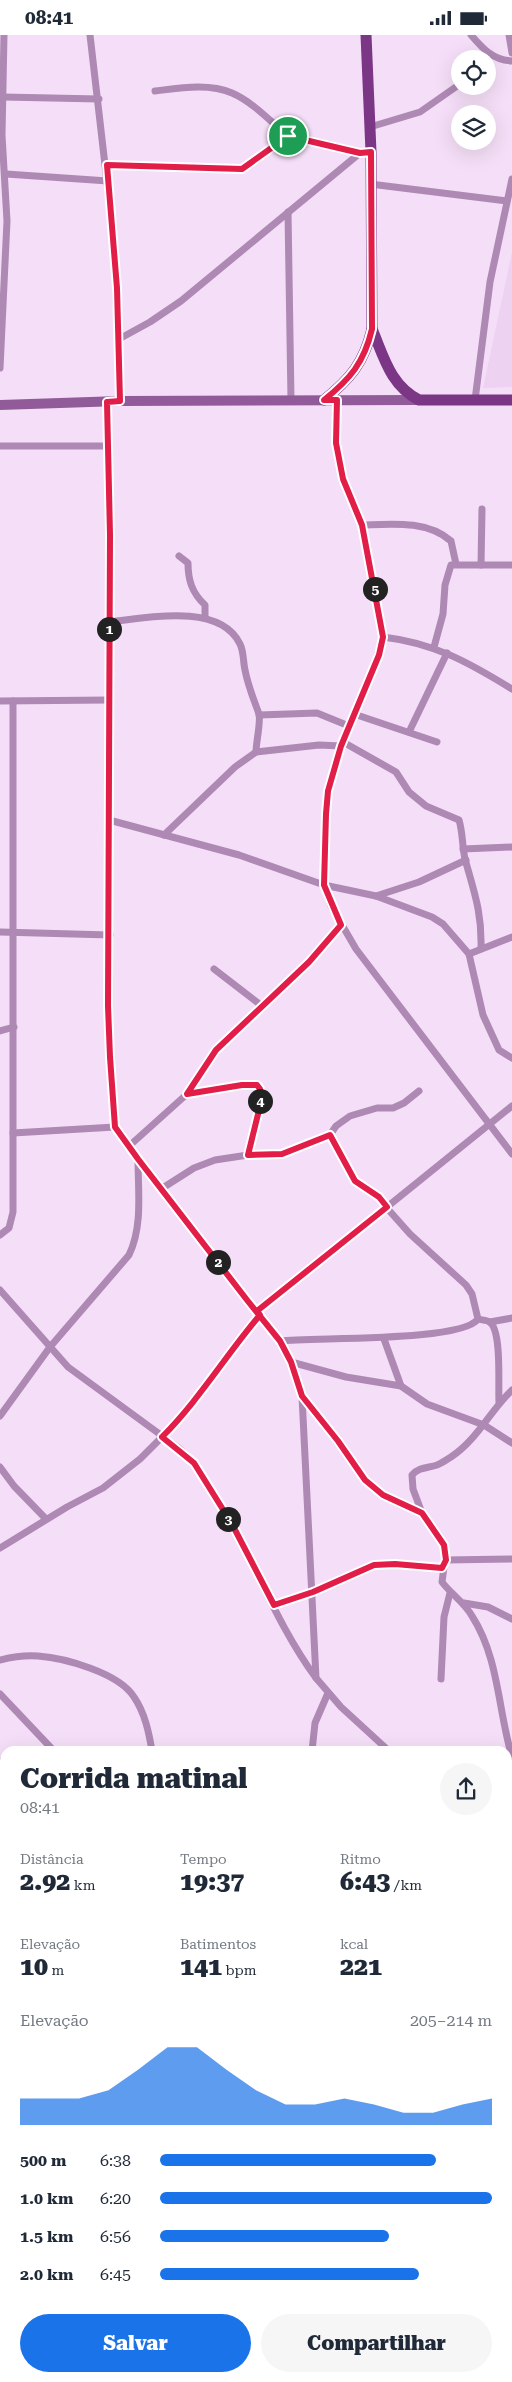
<!DOCTYPE html>
<html lang="pt">
<head>
<meta charset="utf-8">
<style>
	:root { --surface:#fff; --page:#f6f6f7; --text:#1f2937; --muted:#747a83; --accent:#1a73e8 }
	body { margin:0; font-family:"Roboto Serif",serif; background:var(--page); color:var(--text); height:100vh; display:flex; flex-direction:column; font-size:19px; white-space:nowrap }
	* { box-sizing:border-box; margin:0 }
	p { font-size:16px; color:var(--muted) }
	.icon { flex:none; width:28px; height:28px; fill:none; stroke:currentColor; stroke-width:2; stroke-linecap:round; stroke-linejoin:round }
	.map { position:relative; flex:1; overflow:hidden }
	.panel { position:absolute; left:0px; top:1711px; width:512px; height:636px; display:flex; flex-direction:column; background:var(--surface); border-radius:15px 15px 0 0; box-shadow:0 5px 20px #0002 }
	.panel>* { flex:none }
	.tools { position:absolute; left:451px; top:15px; display:grid; gap:10px }
	.tools a { display:grid; place-items:center; width:45px; height:45px; border-radius:50%; background:var(--surface); box-shadow:0 5px 20px #0002; font-size:25px }
	.pin { position:absolute; display:grid; place-items:center; width:42px; height:42px; color:#fff; margin:-21px; border:2px solid #fff; border-radius:50%; box-shadow:0 1px 5px #0007 }
	.km { position:absolute; width:25px; height:25px; margin:-12px; border-radius:50%; background:#222; color:#fff; font-size:14px; line-height:25px; text-align:center }
	.round { display:grid; place-items:center; flex:none; width:52px; height:52px; border-radius:26px; background:var(--page) }
	.summary { display:flex; align-items:center; justify-content:space-between; height:85px; padding:0 20px }
	h1 { font-size:28px; font-weight:800; line-height:38px }
	.figures { display:grid; grid-template-columns:repeat(3,1fr); gap:8px; height:85px; padding:5px 20px }
	.figures div { display:grid; align-content:center }
	.figures b { font-size:25px; font-weight:800 }
	.figures small { font-size:14px; font-weight:400 }
	.figures p { font-size:14px }
	.chart { height:140px; padding:10px 20px }
	.chart p { display:flex; justify-content:space-between }
	.chart svg { width:100%; height:90px; margin-top:5px; fill:var(--accent); opacity:.7 }
	.button { display:flex; gap:10px; margin-top:auto; padding:10px 20px }
	.button a { flex:1; height:58px; border-radius:30px; background:var(--accent); color:#fff; font-size:20px; font-weight:800; line-height:58px; text-align:center }
	.button a+a { background:var(--page); color:var(--text) }
	ul { padding:0 20px; list-style:none; font-size:16px }
	li { display:grid; grid-template-columns:80px 60px 1fr; align-items:center; height:38px }
	li i { height:12px; border-radius:6px; background:var(--accent) }
	.status { display:flex; justify-content:space-between; align-items:center; height:35px; padding:0 25px; background:var(--surface); direction:ltr }
	.status svg { height:14px; fill:currentColor }
	.map>svg:first-child { display:block }
	.built { fill:#edd2f2 }
	.lines { fill:none; stroke-linecap:round; stroke-linejoin:round }
	.street { stroke:#ae89b4; stroke-width:7 }
	.secondary { stroke:#915b9a; stroke-width:10 }
	.primary { stroke:#7b3786; stroke-width:11 }
	.rail-casing { stroke:#847586; stroke-width:4.5 }
	.rail { stroke:#f5dff8; stroke-width:2.5; stroke-dasharray:8; stroke-linecap:butt }
	.route-casing { stroke:#fff; stroke-width:10 }
	.route { stroke:#e11d48; stroke-width:6 }
</style>
</head>
<body>
<div class="status"><b>08:41</b><svg viewBox="0 0 49 12"><path d="M0 12V9h3v3zM5 12V6h3v6zM10 12V3h3v9zM15 12V0h3v12zM26 1h20v11H26zM47 4h2v5h-2z"/></svg></div>
<div class="map">
<svg width="512" height="2347" viewBox="0 0 512 2347">
	<rect width="100%" height="100%" fill="#f5dff8"/>
	<polygon class="built" points="512,217 512,352 483,353"/>
	<g class="lines">
		<g class="street">
			<polyline points="90,0 114,208 120,366"/>
			<path d="M471,0C483,14 493,25 512,26"/>
			<polyline points="509,0 512,18"/>
			<path d="M155,56C180,53 209,48 232,58C253,67 271,87 288,101"/>
			<polyline points="3,62 99,64"/>
			<polyline points="370,92 420,77 460,49"/>
			<polyline points="107,130 242,134 288,101 363,118"/>
			<polyline points="6,139 108,146"/>
			<polyline points="370,149 507,166"/>
			<polyline points="288,177 291,365"/>
			<polyline points="119,304 150,287 181,266 360,118"/>
			<polyline points="0,333 7,186 2,100 4,0"/>
			<polyline points="337,365 336,408 343,444 362,490 383,602 372,638 341,711 328,756 326,779 324,850 331,871 356,914 512,1119"/>
			<polyline points="475,365 490,247 512,144"/>
			<polyline points="107,367 110,500 108,971 110,1022 115,1092 128,1112 280,1306 291,1327 302,1361 316,1643 341,1672 389,1716"/>
			<polyline points="0,411 108,411"/>
			<path d="M362,490C392,489 427,485 451,506L456,529"/>
			<path d="M179,521L188,528C188,545 192,558 205,570V583"/>
			<polyline points="481,530 482,474"/>
			<path d="M109,587C145,583 220,567 240,609C244,617 243,627 245,635C248,651 254,665 259,679C261,686 256,708 256,717"/>
			<path d="M383,602C434,608 468,627 512,654"/>
			<polyline points="434,612 443,579 445,550 451,530 512,530"/>
			<polyline points="0,666 109,665"/>
			<polyline points="354,679 437,707"/>
			<polyline points="259,680 317,678 349,691"/>
			<polyline points="409,697 447,618"/>
			<path d="M343,707L396,737L409,757L426,771L459,785C463,798 462,811 465,824C474,857 482,877 481,913"/>
			<polyline points="109,785 239,820 324,850 376,861 432,882 443,889 469,919 483,980 499,1015 512,1023"/>
			<polyline points="164,800 235,732 256,717 319,710 341,711"/>
			<polyline points="463,814 512,812"/>
			<polyline points="376,861 419,847 466,825"/>
			<polyline points="0,897 110,900"/>
			<polyline points="469,919 512,902"/>
			<polyline points="214,934 262,971"/>
			<polyline points="0,996 14,992"/>
			<polyline points="187,1059 242,1050 257,1050 260,1053 260,1071 248,1120"/>
			<polyline points="13,1098 115,1092"/>
			<polyline points="330,1100 355,1146 379,1162 387,1172"/>
			<polyline points="128,1112 187,1059 216,1015 309,927 341,890"/>
			<polyline points="161,1154 194,1133 215,1125 248,1120 282,1119 330,1100 336,1091 350,1081 377,1073 393,1073 404,1068 419,1056"/>
			<path d="M386,1172L410,1199L466,1250L472,1259L478,1284C481,1285 487,1285 490,1287C502,1297 498,1351 499,1367"/>
			<polyline points="0,1200 9,1193 13,1177 13,666"/>
			<path d="M0,1255L68,1332L180,1414C197,1430 208,1449 220,1469C254,1526 277,1590 316,1643"/>
			<polyline points="257,1277 512,1071"/>
			<polyline points="490,1287 512,1283"/>
			<polyline points="384,1304 401,1351"/>
			<path d="M280,1306C314,1302 462,1307 478,1284"/>
			<polyline points="291,1327 346,1342 401,1351 427,1369 484,1390 512,1408"/>
			<path d="M302,1361L339,1406L365,1445L383,1460L422,1478L440,1502L446,1517L442,1547C451,1559 464,1567 472,1581C499,1623 498,1675 512,1722"/>
			<path d="M0,1381L50,1312L129,1220C143,1191 138,1156 138,1124"/>
			<polyline points="0,1432 14,1451 46,1484"/>
			<path d="M422,1478L413,1454L412,1440C419,1432 428,1433 437,1430C442,1428 446,1425 451,1422C477,1405 490,1376 512,1355"/>
			<polyline points="0,1513 67,1472 103,1453 140,1424 171,1393 260,1280"/>
			<polyline points="446,1525 512,1524"/>
			<polyline points="464,1568 488,1572 512,1584"/>
			<polyline points="274,1570 313,1557 374,1530 395,1529 442,1533"/>
			<path d="M0,1625C12,1622 25,1620 38,1621C65,1623 119,1638 134,1662C145,1678 149,1698 152,1716"/>
			<polyline points="441,1644 444,1582 450,1558"/>
			<polyline points="0,1659 54,1716"/>
			<polyline points="312,1716 315,1688 328,1658"/>
			<polyline points="508,1826 512,1830"/>
			<polyline points="508,1906 512,1903"/>
			<polyline points="508,2028 512,2020"/>
			<polyline points="0,2084 5,2084"/>
			<polyline points="508,2245 512,2251"/>
			<polyline points="0,2267 5,2264"/>
			<polyline points="0,2307 5,2310"/>
			<polyline points="39,2342 42,2347"/>
			<polyline points="190,2342 248,2342"/>
			<polyline points="270,2342 283,2347"/>
			<polyline points="161,2347 173,2342"/>
		</g>
		<g class="secondary">
			<polyline points="0,370 120,366 419,365"/>
			<polyline points="0,1770 5,1776"/>
			<polyline points="470,2342 473,2347"/>
		</g>
		<g class="primary">
			<path d="M372,294C384,322 390,350 419,365H512"/>
			<path d="M324,365C350,344 364,328 372,294L371,117L366,0"/>
		</g>
		<g class="rail-casing">
			<g id="rail">
				<polyline points="0,1725 5,1731"/>
				<polyline points="506,2342 510,2347"/>
			</g>
		</g>
		<use href="#rail" class="rail"/>
	</g>
	<g class="lines">
		<g class="route-casing">
			<path id="route" d="M288,101L242,134L107,130L117,253L120,366L107,367L110,500L108,971L110,1022L115,1092L138,1124L247,1265L280,1306L291,1327L302,1361L338,1406L365,1445L383,1460L422,1478L444,1510L446,1525L442,1533L395,1529L374,1530L313,1557L274,1570L232,1489L194,1428L162,1402C199,1365 226,1320 260,1280L257,1276L387,1172L379,1162L355,1146L330,1100L282,1119L248,1120L260,1071V1054L257,1050H242L187,1059L216,1015L309,927L341,890L324,850L326,779L328,756L341,711L379,620L383,602L362,490L343,444L336,408L337,365H324C350,344 364,328 372,294L371,117L360,118L288,101"/>
		</g>
		<use href="#route" class="route"/>
	</g>
</svg>
<div class="tools">
<a><svg class="icon" aria-label="locate" viewBox="0 0 24 24"><circle cx="12" cy="12" r="6"/><path d="M12 2v4M12 18v4M2 12h4M18 12h4"/></svg></a>
<a><svg class="icon" aria-label="layers" viewBox="0 0 24 24"><path d="M12 4l9 5-9 5-9-5zM3 14l9 5 9-5"/></svg></a>
</div>
<div class="pin" style="left:288px;top:101px;background:#1e9e55"><svg class="icon" aria-label="arrive" viewBox="0 0 24 24"><path d="M6 21V4h12l-3 4 3 4H6"/></svg></div>
<b class="km" style="left:109px;top:594px">1</b>
<b class="km" style="left:218px;top:1227px">2</b>
<b class="km" style="left:228px;top:1484px">3</b>
<b class="km" style="left:260px;top:1066px">4</b>
<b class="km" style="left:375px;top:554px">5</b>
<section class="panel">
<div class="summary"><div><h1>Corrida matinal</h1><p>08:41</p></div><a class="round"><svg class="icon" aria-label="share" viewBox="0 0 24 24"><path d="M12 15V3M7 8l5-5 5 5M5 13v7h14v-7"/></svg></a></div>
<div class="figures">
<div><p>Distância</p><b>2.92<small> km</small></b></div>
<div><p>Tempo</p><b>19:37</b></div>
<div><p>Ritmo</p><b>6:43<small> /km</small></b></div>
</div>
<div class="figures">
<div><p>Elevação</p><b>10<small> m</small></b></div>
<div><p>Batimentos</p><b>141<small> bpm</small></b></div>
<div><p>kcal</p><b>221</b></div>
</div>
<div class="chart"><p><span>Elevação</span>205–214 m</p>
<svg viewBox="0 0 160 44" preserveAspectRatio="none"><path d="M0 44V31L10 31L20 31L30 27L40 17L50 6L60 6L70 17L80 27L90 34L100 34L110 31L120 34L130 38L140 38L150 34L160 31V44z"/></svg>
</div>
<ul>
<li><b>500 m</b>6:38<i style="width:83%"></i></li>
<li><b>1.0 km</b>6:20<i style="width:100%"></i></li>
<li><b>1.5 km</b>6:56<i style="width:69%"></i></li>
<li><b>2.0 km</b>6:45<i style="width:78%"></i></li>
</ul>
<div class="button"><a>Salvar</a><a>Compartilhar</a></div>
</section>
</div>
</body>
</html>
